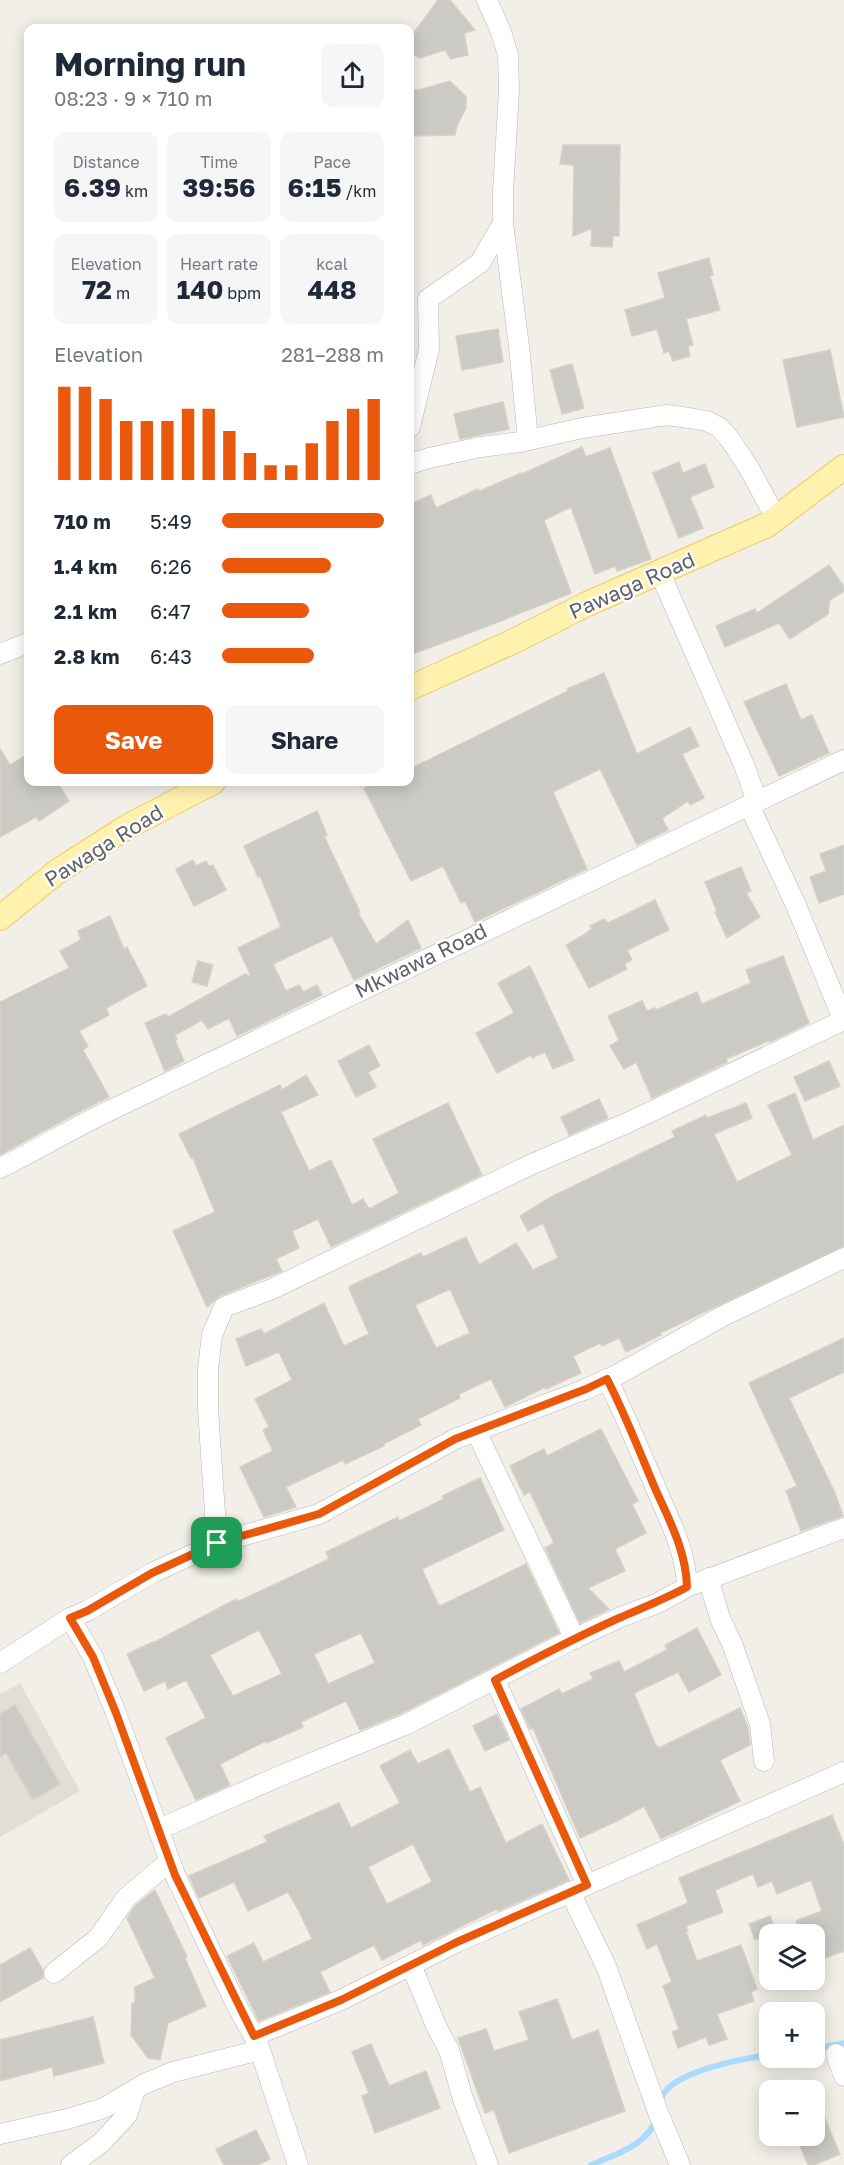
<!DOCTYPE html>
<html lang="en">
<head>
<meta charset="utf-8">
<style>
	:root { --surface:#fff; --page:#f6f6f7; --text:#1f2937; --muted:#747a83; --accent:#ea580c }
	body { margin:0; font-family:"Golos Text",sans-serif; background:var(--page); color:var(--text); height:100vh; display:flex; flex-direction:column; font-size:22px; white-space:nowrap }
	* { box-sizing:border-box; margin:0 }
	p { font-size:20px; color:var(--muted) }
	.icon { flex:none; width:33px; height:33px; fill:none; stroke:currentColor; stroke-width:2; stroke-linecap:round; stroke-linejoin:round }
	.map { position:relative; flex:1; overflow:hidden }
	.side { position:absolute; left:24px; top:24px; width:390px; height:762px; display:flex; flex-direction:column; background:var(--surface); border-radius:12px; box-shadow:0 3px 15px #0003 }
	.side>* { flex:none }
	.buttons { position:absolute; left:759px; top:1924px; display:grid; gap:12px }
	.buttons a { display:grid; place-items:center; width:66px; height:66px; border-radius:12px; background:var(--surface); box-shadow:0 3px 15px #0003; font-size:30px }
	.pin { position:absolute; display:grid; place-items:center; width:51px; height:51px; color:#fff; margin:-26px; border-radius:12px; box-shadow:0 3px 9px #0006 }
	.round { display:grid; place-items:center; flex:none; width:63px; height:63px; border-radius:12px; background:var(--page) }
	.overview { display:flex; align-items:center; justify-content:space-between; height:102px; padding:0 30px }
	h1 { font-size:33px; font-weight:700; line-height:45px }
	.stats { display:grid; grid-template-columns:repeat(3,1fr); gap:9px; height:102px; padding:6px 30px }
	.stats div { display:grid; align-content:center; border-radius:12px; background:var(--page); text-align:center }
	.stats b { font-size:26px; font-weight:700 }
	.stats small { font-size:16px; font-weight:400 }
	.stats p { font-size:16px }
	.chart { height:168px; padding:12px 30px }
	.chart p { display:flex; justify-content:space-between }
	.chart svg { width:100%; height:108px; margin-top:6px; stroke:var(--accent); stroke-width:6 }
	.primary-button { display:flex; gap:12px; margin-top:auto; padding:12px 30px }
	.primary-button a { flex:1; height:69px; border-radius:12px; background:var(--accent); color:#fff; font-size:24px; font-weight:700; line-height:69px; text-align:center }
	.primary-button a+a { background:var(--page); color:var(--text) }
	ul { padding:0 30px; list-style:none; font-size:20px }
	li { display:grid; grid-template-columns:96px 72px 1fr; align-items:center; height:45px }
	li i { height:15px; border-radius:8px; background:var(--accent) }
	.map>svg:first-child { display:block }
	.education { fill:#e1ded6 }
	.lines { fill:none; stroke-linecap:round; stroke-linejoin:round }
	.stream { stroke:#aadaff; stroke-width:6 }
	.building { fill:#cccac5; stroke:#d6d1c6; stroke-width:1.5; fill-rule:evenodd }
	.minor-casing { stroke:#b5b8bc; stroke-width:21 }
	.major-casing { stroke:#f2c960; stroke-width:26 }
	.minor { stroke:#fff; stroke-width:20 }
	.major { stroke:#fff2af; stroke-width:24 }
	.route-casing { stroke:#fff; stroke-width:12 }
	.route { stroke:#ea580c; stroke-width:8 }
	.labels { text-anchor:middle; stroke-width:4.5; stroke-linejoin:round; paint-order:stroke }
	.street-label { font-size:21px; fill:#5f6368; stroke:#fff }
</style>
</head>
<body>
<div class="map">
<svg width="844" height="2165" viewBox="0 0 844 2165">
	<rect width="100%" height="100%" fill="#f1efe8"/>
	<polygon class="education" points="20,1683 80,1791 0,1837 0,1694"/>
	<g class="lines">
		<g class="stream">
			<polyline points="814,2049 844,2043"/>
			<path d="M661,2100C667,2072 745,2058 770,2055"/>
			<path d="M591,2165C613,2155 649,2145 656,2118"/>
		</g>
	</g>
	<g class="building">
		<polygon points="438,0 450,0 475,30 464,33 468,55 451,59 445,50 420,58 410,53 410,38"/>
		<polygon points="450,81 466,97 466,108 457,125 455,135 410,136 410,90 419,90"/>
		<polygon points="563,145 620,145 619,236 613,236 612,247 591,246 592,228 573,236 574,165 560,164"/>
		<polygon points="709,258 713,275 710,276 720,310 686,319 693,345 688,346 690,356 673,361 669,351 664,353 657,329 632,336 625,310 665,298 658,273"/>
		<polygon points="498,329 503,362 462,370 456,336"/>
		<polygon points="830,350 844,417 797,427 783,360"/>
		<polygon points="572,364 584,408 562,414 550,370"/>
		<polygon points="503,402 509,429 460,439 454,414"/>
		<polygon points="582,447 586,457 610,448 651,559 617,571 615,566 595,574 571,507 544,520 571,593 483,628 410,655 410,504 431,495 436,508 478,489 480,491 521,473 522,474"/>
		<polygon points="679,462 683,473 705,464 714,487 690,497 703,528 679,538 653,473"/>
		<polygon points="829,565 844,587 844,591 830,600 828,614 790,639 779,623 725,647 716,626 755,609 757,613"/>
		<polygon points="604,673 637,754 690,727 699,746 682,754 704,798 690,805 688,801 662,818 668,830 637,845 600,769 553,792 587,869 475,922 465,901 461,903 443,866 411,881 364,788 377,782 410,782 410,769 568,691 567,689"/>
		<polygon points="786,684 801,720 812,715 829,753 779,776 744,702"/>
		<polygon points="0,749 10,765 28,754 28,782 57,782 69,801 39,821 36,817 0,837"/>
		<polygon points="317,811 327,835 324,836 360,912 358,913 376,944 408,920 421,948 354,980 332,936 273,964 286,991 299,985 303,992 317,985 322,995 237,1036 229,1018 208,1029 202,1020 175,1035 177,1039 175,1040 184,1061 165,1071 145,1023 166,1014 168,1017 245,974 251,976 238,948 281,927 260,876 258,877 244,846"/>
		<polygon points="844,845 844,894 819,903 810,877 826,871 820,854"/>
		<polygon points="193,860 196,866 206,861 209,866 213,865 226,890 194,906 176,869"/>
		<polygon points="741,867 751,891 746,893 760,917 727,938 715,912 717,911 705,882"/>
		<polygon points="655,900 669,930 627,950 632,960 624,964 627,969 589,988 566,945 582,936 592,929 590,926 604,919 608,923"/>
		<polygon points="110,916 124,949 127,947 147,986 106,1008 109,1015 79,1031 88,1046 83,1050 109,1097 75,1114 0,1155 0,1002 69,968 60,951 81,940 78,931"/>
		<polygon points="783,956 809,1023 770,1042 770,1040 726,1059 727,1062 652,1098 636,1062 624,1069 610,1046 619,1040 608,1016 642,1001 647,1011 655,1008 656,1010 697,992 702,1004 751,983 746,970"/>
		<polygon points="198,961 213,965 207,986 192,982"/>
		<polygon points="530,966 574,1060 553,1069 545,1052 532,1058 531,1055 497,1073 476,1033 514,1013 498,983"/>
		<polygon points="369,1045 380,1066 368,1072 376,1087 356,1097 338,1061"/>
		<polygon points="829,1061 840,1086 805,1101 794,1077"/>
		<polygon points="306,1075 318,1095 281,1112 309,1171 331,1160 352,1205 363,1199 369,1209 399,1193 373,1139 448,1103 482,1175 331,1247 318,1219 292,1231 299,1248 276,1259 282,1271 220,1296 207,1307 173,1231 215,1212 193,1158 191,1158 179,1134 280,1085 282,1090"/>
		<path d="M795,1093L813,1140L844,1125V1246L660,1333L661,1335L626,1352L619,1338L602,1346L600,1343L573,1356L581,1373L546,1389L545,1387L505,1407L491,1379L459,1394L460,1398L418,1419L421,1425L383,1444L384,1446L345,1464L343,1460L286,1487L296,1507L264,1517L240,1467L273,1451L263,1430L269,1427L255,1399L292,1380L279,1352L246,1366L236,1339L261,1329L264,1334L324,1303L344,1346L369,1334L349,1288L350,1286L421,1253L423,1257L466,1237L479,1265L516,1243L533,1270L558,1258L543,1223L528,1231L520,1216L551,1197L675,1137L672,1131L706,1115L707,1118L746,1103L752,1118L714,1134L737,1182L792,1155L768,1105ZM450,1289L470,1333L436,1348L415,1305Z"/>
		<polygon points="599,1099 608,1118 569,1135 561,1117"/>
		<polygon points="844,1338 844,1372 789,1398 835,1493 843,1516 801,1531 786,1491 797,1486 749,1383"/>
		<polygon points="601,1429 638,1501 632,1504 646,1533 615,1549 625,1571 588,1588 609,1609 580,1623 545,1548 554,1543 530,1492 524,1495 510,1466 544,1449 547,1456"/>
		<path d="M480,1478L504,1530L422,1569L438,1604L440,1606L526,1564L559,1633L402,1713L360,1730L346,1701L301,1722L303,1727L267,1743L266,1741L220,1764L230,1785L196,1800L166,1738L206,1718L186,1680L168,1689L165,1681L144,1691L127,1654L153,1642V1643L236,1599L237,1602L329,1559L326,1552L398,1517L399,1521L444,1499L442,1496ZM259,1630L282,1674L233,1696L210,1655ZM361,1633L375,1663L328,1684L314,1654Z"/>
		<polygon points="697,1628 721,1675 689,1692 678,1672 634,1693 656,1746 658,1746 659,1748 740,1708 748,1727 750,1745 720,1760 740,1801 661,1839 644,1806 617,1821 580,1838 533,1728 530,1729 521,1709 559,1689 562,1694 593,1679 590,1673 619,1661 624,1672 667,1650 665,1645"/>
		<polygon points="15,1705 60,1784 33,1800 6,1753 0,1757 0,1714"/>
		<polygon points="497,1714 509,1740 485,1751 473,1726"/>
		<path d="M449,1749L470,1792L480,1787L506,1843L542,1824L569,1880L498,1911L497,1909L423,1945L421,1940L382,1960L374,1945L320,1972L330,1992L259,2021L227,1956L254,1943L263,1962L312,1939L299,1911L288,1892L248,1911L234,1882L199,1898L189,1876L267,1842L264,1836L339,1803L351,1828L400,1803L380,1766L410,1750L418,1764ZM413,1844L432,1882L387,1904L368,1867Z"/>
		<polygon points="832,1815 844,1845 844,1951 814,1962 814,1935 801,1935 796,1921 822,1911 811,1880 777,1894 772,1881 758,1887 753,1874 715,1890 723,1912 686,1926 688,1931 686,1932 697,1961 741,1945 757,1989 751,1992 754,2001 717,2014 727,2039 709,2045 706,2037 678,2048 672,2032 679,2029 663,1986 672,1982 657,1944 647,1949 637,1925 688,1903 679,1878"/>
		<polygon points="155,1890 187,1957 185,1958 206,2006 168,2023 160,2060 148,2058 131,2035 132,2003 135,2003 135,1987 155,1978 127,1918 135,1906"/>
		<polygon points="770,1916 776,1932 755,1940 749,1924"/>
		<polygon points="30,1948 43,1970 43,1978 0,2002 0,1965"/>
		<polygon points="557,1999 572,2040 598,2030 625,2111 509,2153 494,2110 485,2113 458,2038 486,2029 494,2051 529,2040 519,2012"/>
		<polygon points="93,2017 104,2063 54,2076 52,2067 0,2081 0,2040"/>
		<polygon points="371,2044 389,2086 426,2071 440,2108 375,2133 362,2096 369,2093 352,2052"/>
		<polygon points="814,2093 840,2154 814,2165 808,2165 796,2136 814,2136"/>
		<polygon points="256,2130 270,2159 258,2165 224,2165 216,2149"/>
	</g>
	<g class="lines">
		<g class="minor-casing">
			<g id="minor">
				<polyline points="487,0 501,32 508,55 509,91 503,191 503,223 519,346 528,440"/>
				<polyline points="410,427 429,349 428,299 480,263 503,223"/>
				<polyline points="410,464 429,458 481,447 520,442 582,428 667,415 689,418 707,421 720,428 732,442 750,470 776,518"/>
				<polyline points="660,573 744,765 757,801"/>
				<polyline points="0,654 28,643"/>
				<polyline points="749,805 795,903 844,1021"/>
				<path d="M0,1168C38,1150 74,1127 113,1109C356,992 600,876 844,760"/>
				<path d="M607,1379C625,1414 639,1450 655,1486C669,1520 686,1550 687,1587"/>
				<polyline points="476,1431 575,1639"/>
				<polyline points="217,1543 208,1409 208,1369 212,1335 224,1307 272,1289 530,1165 627,1123 844,1020"/>
				<polyline points="708,1578 720,1618 733,1646 760,1724 764,1761"/>
				<polyline points="70,1618 93,1657 116,1713 175,1875 235,2002 258,2044 298,2165"/>
				<polyline points="0,1663 70,1618 87,1611 152,1573 217,1543 319,1514 455,1439 586,1389 615,1376 723,1316 844,1258"/>
				<polyline points="495,1680 587,1885"/>
				<polyline points="159,1829 287,1773 407,1724 569,1641 621,1617 658,1603 687,1587 844,1528"/>
				<polyline points="570,1892 606,1966 658,2112 680,2165"/>
				<polyline points="411,1965 437,2028 449,2050 463,2099 488,2165"/>
				<polyline points="54,1973 98,1938 126,1898 170,1861"/>
				<polyline points="254,2036 341,2000 457,1942 844,1772"/>
				<polyline points="836,2054 844,2076"/>
				<polyline points="0,2134 67,2119 104,2108 144,2084 173,2072 260,2050"/>
				<polyline points="71,2165 101,2143 127,2115 135,2090"/>
			</g>
		</g>
		<g class="major-casing">
			<g id="major">
				<polyline points="410,688 512,642 587,604 767,525 844,467"/>
				<polyline points="0,918 58,871 127,827 213,782"/>
			</g>
		</g>
		<use href="#minor" class="minor"/>
		<use href="#major" class="major"/>
	</g>
	<g class="lines">
		<g class="route-casing">
			<path id="route" d="M607,1379C625,1414 639,1450 654,1486C669,1520 686,1550 687,1587C665,1599 642,1608 619,1618C577,1637 536,1658 495,1680L587,1885L457,1942L341,2000L254,2036L175,1875L116,1713L93,1657L70,1618L87,1611L152,1573L217,1543L319,1514L455,1439L586,1389Z"/>
		</g>
		<use href="#route" class="route"/>
	</g>
	<g class="labels">
		<g class="street-label">
			<text transform="translate(632 586) rotate(-24)" y="7">Pawaga Road</text>
			<text transform="translate(104 846) rotate(-32)" y="7">Pawaga Road</text>
			<text transform="translate(421 961) rotate(-26)" y="7">Mkwawa Road</text>
		</g>
	</g>
</svg>
<div class="buttons">
<a><svg class="icon" aria-label="layers" viewBox="0 0 24 24"><path d="M12 4l9 5-9 5-9-5zM3 14l9 5 9-5"/></svg></a>
<a>+</a>
<a>−</a>
</div>
<div class="pin" style="left:217px;top:1543px;background:#1e9e55"><svg class="icon" aria-label="arrive" viewBox="0 0 24 24"><path d="M6 21V4h12l-3 4 3 4H6"/></svg></div>
<section class="side">
<div class="overview"><div><h1>Morning run</h1><p>08:23 · 9 × 710 m</p></div><a class="round"><svg class="icon" aria-label="share" viewBox="0 0 24 24"><path d="M12 15V3M7 8l5-5 5 5M5 13v7h14v-7"/></svg></a></div>
<div class="stats">
<div><p>Distance</p><b>6.39<small> km</small></b></div>
<div><p>Time</p><b>39:56</b></div>
<div><p>Pace</p><b>6:15<small> /km</small></b></div>
</div>
<div class="stats">
<div><p>Elevation</p><b>72<small> m</small></b></div>
<div><p>Heart rate</p><b>140<small> bpm</small></b></div>
<div><p>kcal</p><b>448</b></div>
</div>
<div class="chart"><p><span>Elevation</span>281–288 m</p>
<svg viewBox="0 0 160 44" preserveAspectRatio="none"><path d="M5 44V6M15 44V6M25 44V11M35 44V20M45 44V20M55 44V20M65 44V15M75 44V15M85 44V24M95 44V33M105 44V38M115 44V38M125 44V29M135 44V20M145 44V15M155 44V11"/></svg>
</div>
<ul>
<li><b>710 m</b>5:49<i style="width:100%"></i></li>
<li><b>1.4 km</b>6:26<i style="width:67%"></i></li>
<li><b>2.1 km</b>6:47<i style="width:54%"></i></li>
<li><b>2.8 km</b>6:43<i style="width:57%"></i></li>
</ul>
<div class="primary-button"><a>Save</a><a>Share</a></div>
</section>
</div>
</body>
</html>
